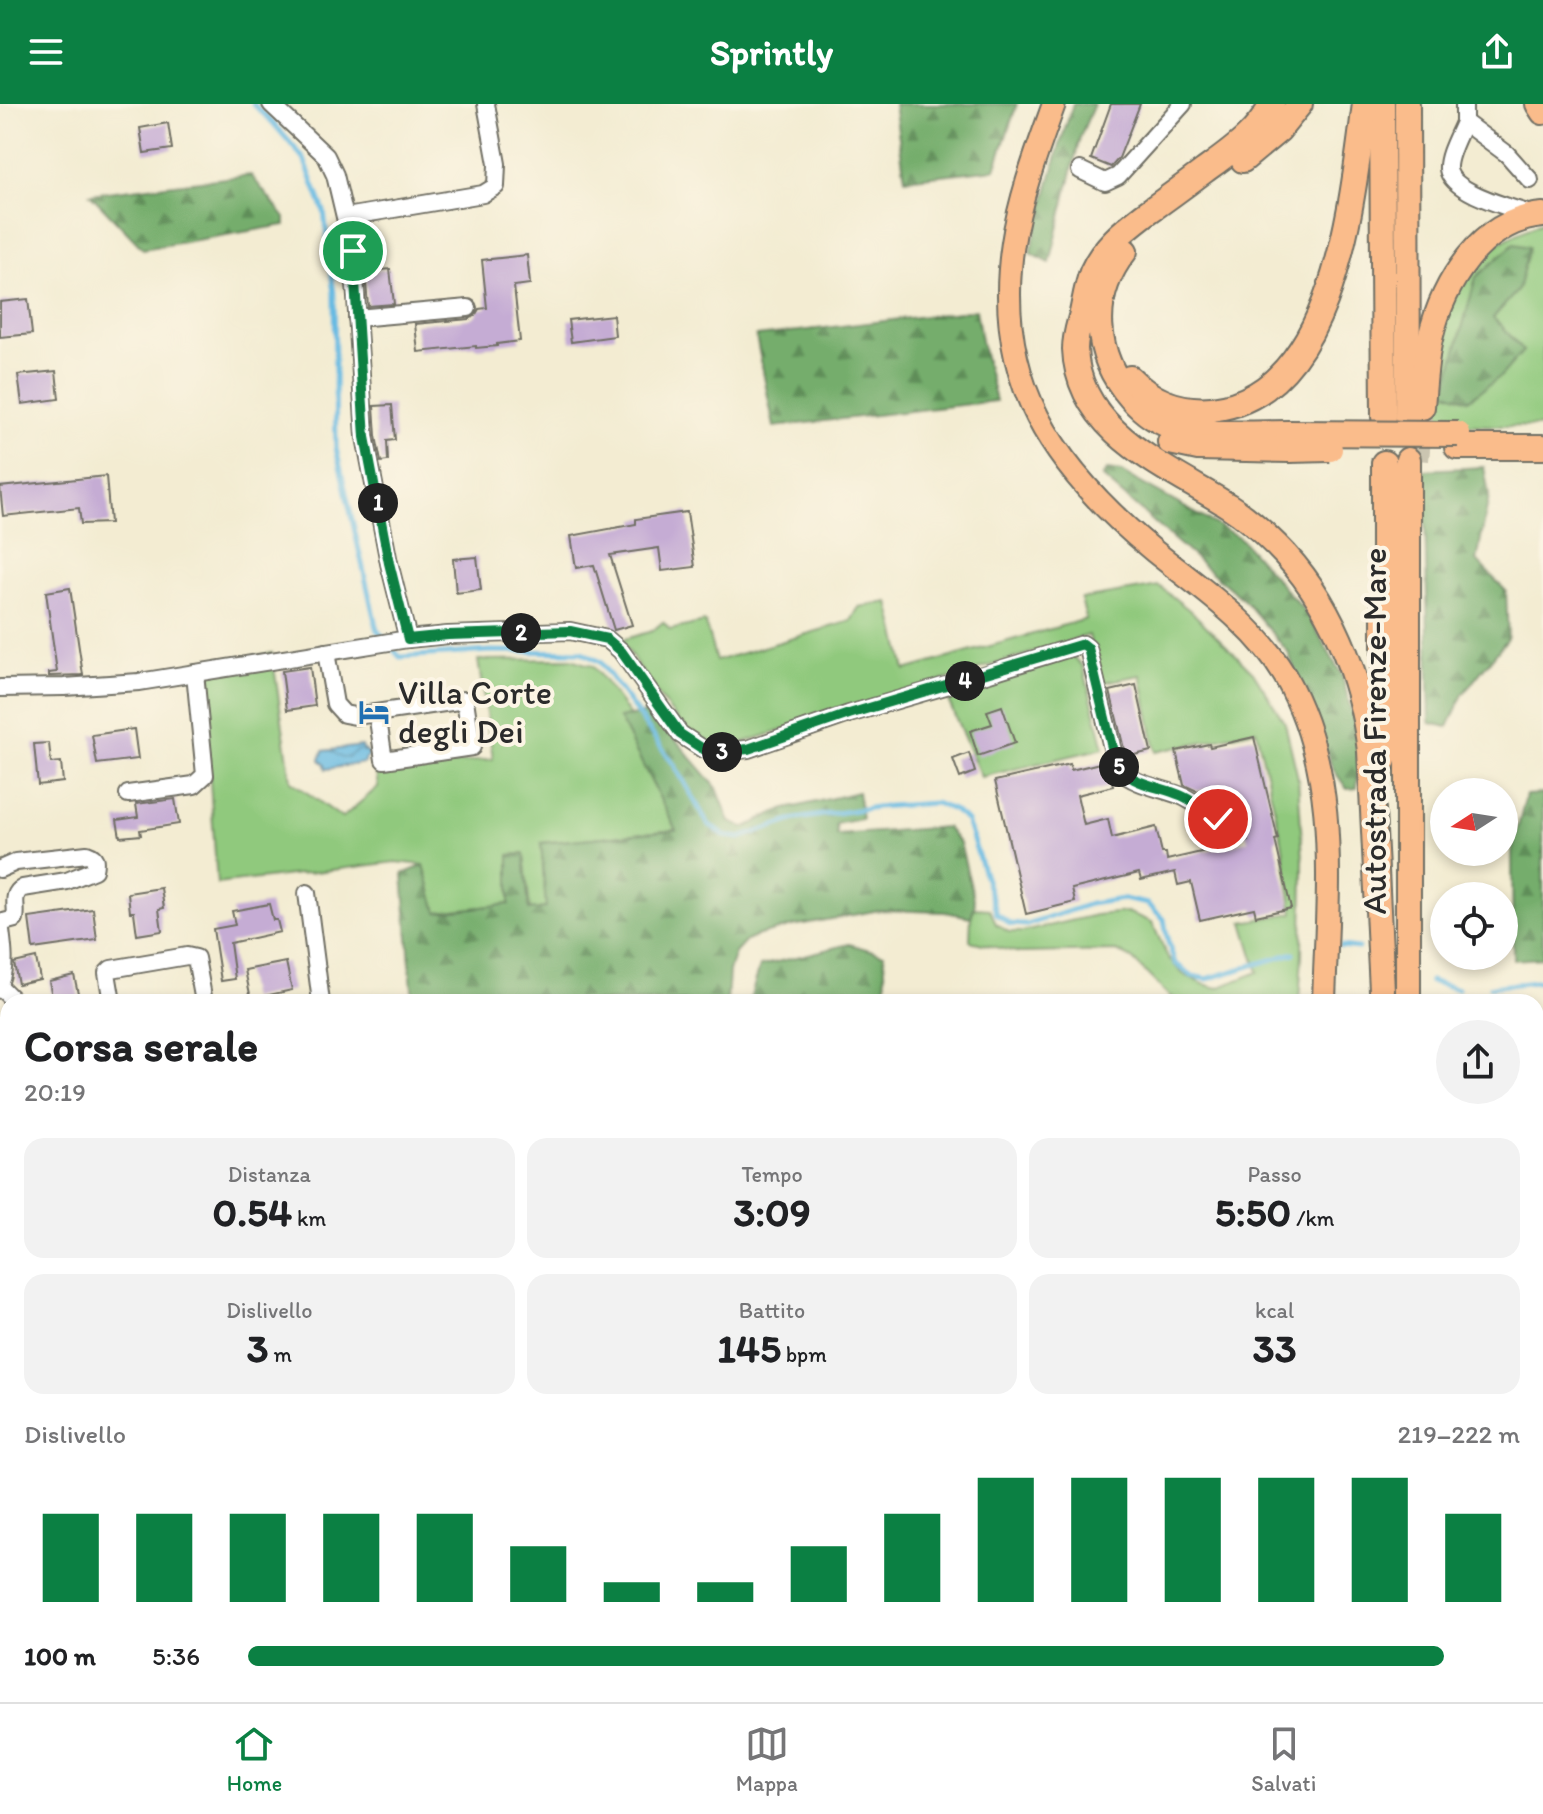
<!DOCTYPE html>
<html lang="it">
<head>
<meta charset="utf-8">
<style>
	:root { --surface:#fff; --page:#f2f2f2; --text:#202124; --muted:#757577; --line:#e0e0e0; --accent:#0b8043 }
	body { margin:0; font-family:Itim,sans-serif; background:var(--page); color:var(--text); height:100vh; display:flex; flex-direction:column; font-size:30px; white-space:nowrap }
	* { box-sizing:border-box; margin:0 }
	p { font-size:26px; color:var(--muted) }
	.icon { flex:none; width:44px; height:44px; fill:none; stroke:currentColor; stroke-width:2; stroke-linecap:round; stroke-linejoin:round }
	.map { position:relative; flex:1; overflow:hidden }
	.panel { position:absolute; left:0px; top:890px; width:1544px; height:708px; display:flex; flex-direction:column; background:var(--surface); border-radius:24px 24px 0 0; box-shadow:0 4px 12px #0003 }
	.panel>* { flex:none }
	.needle { width:52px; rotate:258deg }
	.controls { position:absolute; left:1430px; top:674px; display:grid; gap:16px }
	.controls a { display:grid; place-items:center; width:88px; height:88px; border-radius:50%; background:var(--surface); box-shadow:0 4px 12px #0003; font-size:40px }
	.pin { position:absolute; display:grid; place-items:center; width:68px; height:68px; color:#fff; margin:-34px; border:4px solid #fff; border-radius:50%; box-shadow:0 2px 8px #0007 }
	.km { position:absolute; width:40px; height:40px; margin:-20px; border-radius:50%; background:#222; color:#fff; font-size:22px; line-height:40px; text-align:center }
	.round { display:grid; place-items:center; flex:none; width:84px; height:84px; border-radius:42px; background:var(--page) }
	.headline { display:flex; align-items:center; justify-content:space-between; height:136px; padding:0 24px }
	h1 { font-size:44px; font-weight:700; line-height:60px }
	.metrics { display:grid; grid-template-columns:repeat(3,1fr); gap:12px; height:136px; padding:8px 24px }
	.metrics div { display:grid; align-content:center; border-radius:20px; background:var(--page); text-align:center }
	.metrics b { font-size:40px; font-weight:700 }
	.metrics small { font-size:22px; font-weight:400 }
	.metrics p { font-size:22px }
	.chart { height:224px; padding:16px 24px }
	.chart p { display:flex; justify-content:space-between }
	.chart svg { width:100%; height:144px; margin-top:8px; stroke:var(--accent); stroke-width:6 }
	ul { padding:0 24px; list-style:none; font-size:26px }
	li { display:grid; grid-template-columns:128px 96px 1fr; align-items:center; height:60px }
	li i { height:20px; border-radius:10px; background:var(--accent) }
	header { display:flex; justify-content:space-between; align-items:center; height:104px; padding:0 24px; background:var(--accent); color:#fff; font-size:36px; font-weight:700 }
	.tabs { display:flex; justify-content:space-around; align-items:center; height:112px; border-top:2px solid var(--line); background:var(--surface); font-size:22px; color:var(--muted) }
	.tabs a { display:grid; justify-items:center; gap:4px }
	.tabs .on { color:var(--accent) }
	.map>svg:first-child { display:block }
	.green { fill:#90c97d; stroke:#5e7a54; stroke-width:2 }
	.forest { fill:url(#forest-firs); stroke:#506c4c; stroke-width:2 }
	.water { fill:url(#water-waves); stroke:#487286; stroke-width:2 }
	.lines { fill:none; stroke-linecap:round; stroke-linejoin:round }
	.stream { stroke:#66bae2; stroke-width:5 }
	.building { fill:#c5acd4 }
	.highway-tunnel { stroke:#cbc5b1; stroke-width:24; stroke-dasharray:24 12; stroke-linecap:butt }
	.minor-casing { stroke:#716f65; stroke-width:20 }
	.major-casing { stroke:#716f65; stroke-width:26 }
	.highway-casing { stroke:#716f65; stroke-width:28 }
	.minor { stroke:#fff; stroke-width:16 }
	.major { stroke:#fabc8b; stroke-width:22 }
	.highway { stroke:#fabc8b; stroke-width:24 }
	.highway-bridge-casing { stroke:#716f65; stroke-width:28; stroke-linecap:butt }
	.highway-bridge { stroke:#fabc8b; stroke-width:24 }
	.route-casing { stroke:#fff; stroke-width:16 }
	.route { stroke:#0b8043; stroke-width:10 }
	.labels { text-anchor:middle; stroke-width:8; stroke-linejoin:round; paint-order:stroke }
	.poi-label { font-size:34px; fill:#2b2b2b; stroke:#fcf5e5; text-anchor:start }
	.street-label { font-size:34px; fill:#2b2b2b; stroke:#fcf5e5 }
</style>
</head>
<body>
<header><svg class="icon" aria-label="menu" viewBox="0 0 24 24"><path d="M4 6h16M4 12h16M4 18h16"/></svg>Sprintly<svg class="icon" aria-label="share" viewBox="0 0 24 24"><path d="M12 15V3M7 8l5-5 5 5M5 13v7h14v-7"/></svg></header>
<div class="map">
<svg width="1543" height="1598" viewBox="0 0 1543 1598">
	<defs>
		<pattern id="forest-firs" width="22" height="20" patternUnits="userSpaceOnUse" patternTransform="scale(2)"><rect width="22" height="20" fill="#74ad6c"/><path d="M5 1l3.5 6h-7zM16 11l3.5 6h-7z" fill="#5f8d59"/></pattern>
		<pattern id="water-waves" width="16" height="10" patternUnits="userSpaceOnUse" patternTransform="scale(2)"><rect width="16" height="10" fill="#66bae2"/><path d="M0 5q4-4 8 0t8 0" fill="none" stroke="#5497b7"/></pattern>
	</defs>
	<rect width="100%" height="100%" fill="#fcf5e5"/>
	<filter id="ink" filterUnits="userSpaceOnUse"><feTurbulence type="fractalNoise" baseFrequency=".0125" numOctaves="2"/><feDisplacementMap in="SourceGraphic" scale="16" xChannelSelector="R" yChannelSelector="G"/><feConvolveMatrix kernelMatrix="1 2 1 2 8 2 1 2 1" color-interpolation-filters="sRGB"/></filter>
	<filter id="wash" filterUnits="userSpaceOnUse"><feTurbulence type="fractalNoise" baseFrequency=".006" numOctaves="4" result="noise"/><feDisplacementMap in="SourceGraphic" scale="32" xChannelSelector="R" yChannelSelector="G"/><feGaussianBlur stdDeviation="1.8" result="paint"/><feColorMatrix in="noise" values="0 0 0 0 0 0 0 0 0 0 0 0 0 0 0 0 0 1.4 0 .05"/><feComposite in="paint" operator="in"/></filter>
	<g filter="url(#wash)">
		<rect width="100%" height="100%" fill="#f3ecd2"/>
		<g class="green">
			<polygon points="1543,117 1543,323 1428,320 1429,292 1447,202 1482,147"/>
			<path d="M1159,482L1193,509L1253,568L1285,619L1298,674L1303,756L1302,851L1299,898H1182L1169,892L1132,855L1117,847L1020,849L970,837L971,813L974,804L990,805L996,820L1009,828H1023L1096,811L1127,808L1152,818L1168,854L1183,870L1203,880L1218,884L1258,868L1243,818L1293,809L1282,737L1256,626L1156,648L1141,571L1100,579L1089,531L735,641C722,643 710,643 699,635C671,617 640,564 621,536L652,527L663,518L670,526L705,518L716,557L851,517L859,503L889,498L905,566L1086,515L1081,495Z"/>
			<polygon points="272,549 291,677 342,714 378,683 376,669 493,655 478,556 571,555 593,562 630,612 619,614 676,726 541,739 547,804 530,806 524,750 509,751 509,800 437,808 424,761 396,758 217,780 202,561"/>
			<polygon points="1063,552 1073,552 1083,562 1104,644 981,673 945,589"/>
			<polygon points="8,1312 8,1437 5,1438 0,1392 0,1361 3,1359 1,1317"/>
		</g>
		<g class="forest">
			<polygon points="894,0 1017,0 995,65 905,75"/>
			<polygon points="1073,0 1094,0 1080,33 1050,159 1030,149 1061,37"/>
			<polygon points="251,71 285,114 285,121 143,145 90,90"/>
			<polygon points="1514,140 1529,143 1518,186 1493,214 1503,223 1523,247 1501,272 1468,296 1445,287 1476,173"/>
			<polygon points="976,206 981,237 996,297 774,323 756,232"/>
			<polygon points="1484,363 1489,392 1477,457 1506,487 1508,534 1463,590 1448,623 1430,619 1424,366"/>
			<polygon points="1107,366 1121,368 1240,434 1308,511 1342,572 1359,637 1357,684 1347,685 1333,665 1288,548 1247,499 1102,373"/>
			<polygon points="652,608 717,684 730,718 744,724 778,707 858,688 862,715 836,720 837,731 946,723 960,739 975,799 971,813 945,808 880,806 793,822 759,831 746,837 735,849 729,867 727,898 413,898 403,770 424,761 437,808 509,800 509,751 524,750 529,806 546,804 541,739 676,726 619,614"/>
			<polygon points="1543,690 1543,854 1513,856 1512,747 1526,691"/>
			<polygon points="849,840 884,850 887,898 749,898 760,862"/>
			<polygon points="404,1590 701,1590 701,1593 675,1598 402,1598"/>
			<polygon points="1057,1590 1276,1590 1276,1598 1058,1598"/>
		</g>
		<polygon class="water" points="362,642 363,646 368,649 368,653 364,656 364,659 326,665 325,660 320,656 323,647"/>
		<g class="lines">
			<g class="stream">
				<polyline points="253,0 273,19 304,55 324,107 334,190 336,344 377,526 385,535"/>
				<polyline points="391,543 400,553 491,547 582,548 600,558 675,662 708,720 725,732 740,734 796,715 876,703 935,699 953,706 967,717 997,810 1010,820 1027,821 1090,800 1123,795 1148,800 1164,815 1168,838 1175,859 1192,872 1207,875 1294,849"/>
				<polyline points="1341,842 1358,844"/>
				<polyline points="1430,877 1458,885"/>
				<polyline points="1490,883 1543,877"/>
				<polyline points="0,1042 8,1041"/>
			</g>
		</g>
		<g id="blocks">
			<g class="building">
				<polygon points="1111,0 1140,0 1119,54 1111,63 1091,55"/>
				<polygon points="168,19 172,45 144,49 140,24"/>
				<polygon points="527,151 530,180 514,182 520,237 497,240 497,242 476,244 476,242 418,248 415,220 469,215 475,212 479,205 487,204 482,156"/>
				<polygon points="390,165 394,200 368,202 365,168"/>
				<polygon points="28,195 32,230 0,233 0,198"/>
				<polygon points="613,211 615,232 571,238 568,216"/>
				<polygon points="56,267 59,295 22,300 18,271"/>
				<polygon points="392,301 395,336 387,337 388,357 381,358 376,332 374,302"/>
				<polygon points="106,372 110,419 81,420 79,404 3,412 0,383"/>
				<polygon points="687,408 695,463 662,467 659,444 610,451 632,521 614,526 594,461 576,464 571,432 636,420 636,415"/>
				<polygon points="477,453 481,486 456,489 453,455"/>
				<polygon points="70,484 83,571 49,572 49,569 57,568 46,488"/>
				<polygon points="310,563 315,602 287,606 282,567"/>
				<polygon points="1136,581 1151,647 1126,653 1110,587"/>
				<polygon points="1002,602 1015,639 978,652 970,627 992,620 987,607"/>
				<polygon points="134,625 138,655 97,660 92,631"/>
				<polygon points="1254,633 1278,735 1275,736 1291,804 1256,812 1254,804 1200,816 1191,778 1178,781 1175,768 1141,776 1139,769 1072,785 1075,798 1026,810 995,677 1070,660 1071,666 1104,658 1111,672 1113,682 1077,691 1084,721 1108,715 1112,734 1156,723 1162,749 1166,749 1167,756 1248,737 1238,693 1214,699 1210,684 1197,687 1184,681 1176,647 1209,640 1210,643"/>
				<polygon points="49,639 51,659 61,658 63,678 38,681 34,640"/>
				<polygon points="969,649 975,668 960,674 953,655"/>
				<polygon points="175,695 179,720 140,726 141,731 120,733 117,716 138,713 136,700"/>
				<polygon points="161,784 164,804 159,805 162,827 137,831 134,808 130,808 128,789"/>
				<polygon points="269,800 273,816 277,816 280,828 230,839 235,875 221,877 213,825 235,821 232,807"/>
				<polygon points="93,805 97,836 33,845 29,814"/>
				<polygon points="36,854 40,875 18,880 14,859"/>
				<polygon points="286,858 292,886 251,895 245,866"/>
				<polygon points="74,871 80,898 53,898 49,877"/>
			</g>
		</g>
	</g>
	<g filter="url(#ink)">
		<use href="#blocks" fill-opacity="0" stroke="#716f65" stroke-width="2"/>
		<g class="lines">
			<polyline class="highway-tunnel" points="1417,356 1421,313"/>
			<g class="minor-casing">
				<g id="minor">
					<polyline points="271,0 326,52 335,71 353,147 365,333 389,459 408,535"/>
					<polyline points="1464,0 1464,18 1507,50 1530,76"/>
					<path d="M1464,18C1459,31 1447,51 1448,65C1451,89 1513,104 1533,111"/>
					<polyline points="1080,66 1105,78 1118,72 1183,0"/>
					<polyline points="346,113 483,90 496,82 497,60 486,0"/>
					<polyline points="357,214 468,204"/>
					<polyline points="326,548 335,600 344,610 355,612 465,596 472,643 384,656 377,609"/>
					<path d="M0,584L64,583L139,578L408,535L448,531L570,527L607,535L621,547L680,630L703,645L720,648L748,645L849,610L973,574L1083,540L1088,544L1115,656C1116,658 1120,666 1121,667C1134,681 1166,685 1184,693C1204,703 1219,715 1233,731"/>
					<polyline points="128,690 194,681 205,671 195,569"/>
					<path d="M0,765L16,758L87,750C96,753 96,756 94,766L67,777L23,784C10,790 18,804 15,815L0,819"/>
					<polyline points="307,789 321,898"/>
					<path d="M0,818C2,837 7,859 0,877"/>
					<polyline points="0,886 3,886 15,898"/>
					<polyline points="112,898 107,869 111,865 187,852 196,854 204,898"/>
					<polyline points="0,1516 8,1515"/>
					<polyline points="107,1590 108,1598"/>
				</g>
			</g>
			<g class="major-casing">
				<g id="major">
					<path d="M1054,0C1038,45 1020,92 1013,139C992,276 1053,364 1154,447C1201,485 1254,519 1285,572C1342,672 1327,788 1324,898"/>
					<polyline points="1303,1598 1303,1590"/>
				</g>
			</g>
			<g class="highway-casing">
				<g id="highway">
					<path d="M1272,0C1257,30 1230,48 1204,67C1184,82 1165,96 1145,110C1124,126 1103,143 1092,168C1087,181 1085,195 1082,209C1079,221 1075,232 1075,245C1078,329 1169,364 1229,402C1246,413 1262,427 1276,441C1330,494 1361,573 1370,647L1382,886"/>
					<polyline points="1382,0 1384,313"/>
					<polyline points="1407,0 1408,314"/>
					<polyline points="1538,0 1543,8"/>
					<polyline points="1243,56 1279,26 1300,0"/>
					<path d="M1125,147C1089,192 1093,251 1131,294C1143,308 1158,319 1177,324C1206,332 1257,329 1288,329"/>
					<path d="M1130,274C1152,297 1181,308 1212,305C1336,291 1352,95 1365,0"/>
					<path d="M1422,303C1424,280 1425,257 1430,235C1443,179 1481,116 1543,111"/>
					<polyline points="1170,338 1198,344 1289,346"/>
					<polyline points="1457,343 1543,343"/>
					<polyline points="1408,356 1408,898"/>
					<polyline points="1384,359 1384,656"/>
					<polyline points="1408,1590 1408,1598"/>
					<polyline points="1383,1598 1383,1590"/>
				</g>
			</g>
			<use href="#minor" class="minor"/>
			<use href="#major" class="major"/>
			<use href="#highway" class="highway"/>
			<g class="highway-bridge-casing">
				<g id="highway-bridge">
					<polyline points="1288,329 1458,330"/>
					<polyline points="1289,346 1330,345"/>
				</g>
			</g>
			<use href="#highway-bridge" class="highway-bridge"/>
		</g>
	</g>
	<g class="lines" filter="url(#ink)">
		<g class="route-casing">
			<path id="route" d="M353,147L365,333L389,459L408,535L448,531L570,527L607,535L621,547L680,630L703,645L720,648L748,645L849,610L1083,540L1088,544L1115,656C1128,681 1156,681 1180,691C1194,697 1206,706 1218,715"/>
		</g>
		<use href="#route" class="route"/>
	</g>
	<defs>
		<g id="hotel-bare" transform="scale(2.4)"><path d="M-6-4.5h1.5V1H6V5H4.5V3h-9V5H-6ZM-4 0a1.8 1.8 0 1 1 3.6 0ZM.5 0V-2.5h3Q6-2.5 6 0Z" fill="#1f6fb2" stroke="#fcf5e5" stroke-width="2.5" paint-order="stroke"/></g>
	</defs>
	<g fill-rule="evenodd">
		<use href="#hotel-bare" x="374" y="608"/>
	</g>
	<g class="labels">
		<g class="poi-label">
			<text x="398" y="600">Villa Corte<tspan x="398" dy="39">degli Dei</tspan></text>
		</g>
		<g class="street-label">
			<text transform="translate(1374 627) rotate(-90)" y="12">Autostrada Firenze-Mare</text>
		</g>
	</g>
</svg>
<div class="controls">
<a><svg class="needle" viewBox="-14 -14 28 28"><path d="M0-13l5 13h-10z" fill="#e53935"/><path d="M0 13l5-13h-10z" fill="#757577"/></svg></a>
<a><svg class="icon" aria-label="locate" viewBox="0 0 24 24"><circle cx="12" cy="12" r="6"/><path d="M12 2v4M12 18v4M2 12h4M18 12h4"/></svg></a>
</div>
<div class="pin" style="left:353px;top:147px;background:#1e9e55"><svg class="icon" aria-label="arrive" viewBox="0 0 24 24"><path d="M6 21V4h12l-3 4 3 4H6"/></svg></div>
<div class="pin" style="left:1218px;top:715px;background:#d93025"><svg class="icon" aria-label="check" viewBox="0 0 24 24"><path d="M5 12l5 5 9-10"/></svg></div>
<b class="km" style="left:378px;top:399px">1</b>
<b class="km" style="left:521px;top:529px">2</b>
<b class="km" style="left:722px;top:648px">3</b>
<b class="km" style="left:965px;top:577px">4</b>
<b class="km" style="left:1119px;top:663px">5</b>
<section class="panel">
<div class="headline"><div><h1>Corsa serale</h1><p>20:19</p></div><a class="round"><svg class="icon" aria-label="share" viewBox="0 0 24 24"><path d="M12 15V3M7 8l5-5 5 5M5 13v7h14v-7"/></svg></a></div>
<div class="metrics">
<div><p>Distanza</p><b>0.54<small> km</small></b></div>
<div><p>Tempo</p><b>3:09</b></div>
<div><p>Passo</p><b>5:50<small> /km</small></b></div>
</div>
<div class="metrics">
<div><p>Dislivello</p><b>3<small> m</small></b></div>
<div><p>Battito</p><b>145<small> bpm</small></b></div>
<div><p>kcal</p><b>33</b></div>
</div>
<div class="chart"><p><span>Dislivello</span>219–222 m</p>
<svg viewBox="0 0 160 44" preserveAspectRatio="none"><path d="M5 44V17M15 44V17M25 44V17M35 44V17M45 44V17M55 44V27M65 44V38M75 44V38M85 44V27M95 44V17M105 44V6M115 44V6M125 44V6M135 44V6M145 44V6M155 44V17"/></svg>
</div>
<ul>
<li><b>100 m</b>5:36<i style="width:94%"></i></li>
</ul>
</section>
</div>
<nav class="tabs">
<a class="on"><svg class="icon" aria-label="home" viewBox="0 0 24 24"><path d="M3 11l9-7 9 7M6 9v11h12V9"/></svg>Home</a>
<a><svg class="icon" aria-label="map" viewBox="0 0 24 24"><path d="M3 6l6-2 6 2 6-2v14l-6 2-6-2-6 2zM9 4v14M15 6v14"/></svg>Mappa</a>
<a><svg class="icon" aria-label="saved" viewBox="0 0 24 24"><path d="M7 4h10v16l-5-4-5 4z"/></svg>Salvati</a>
</nav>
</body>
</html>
